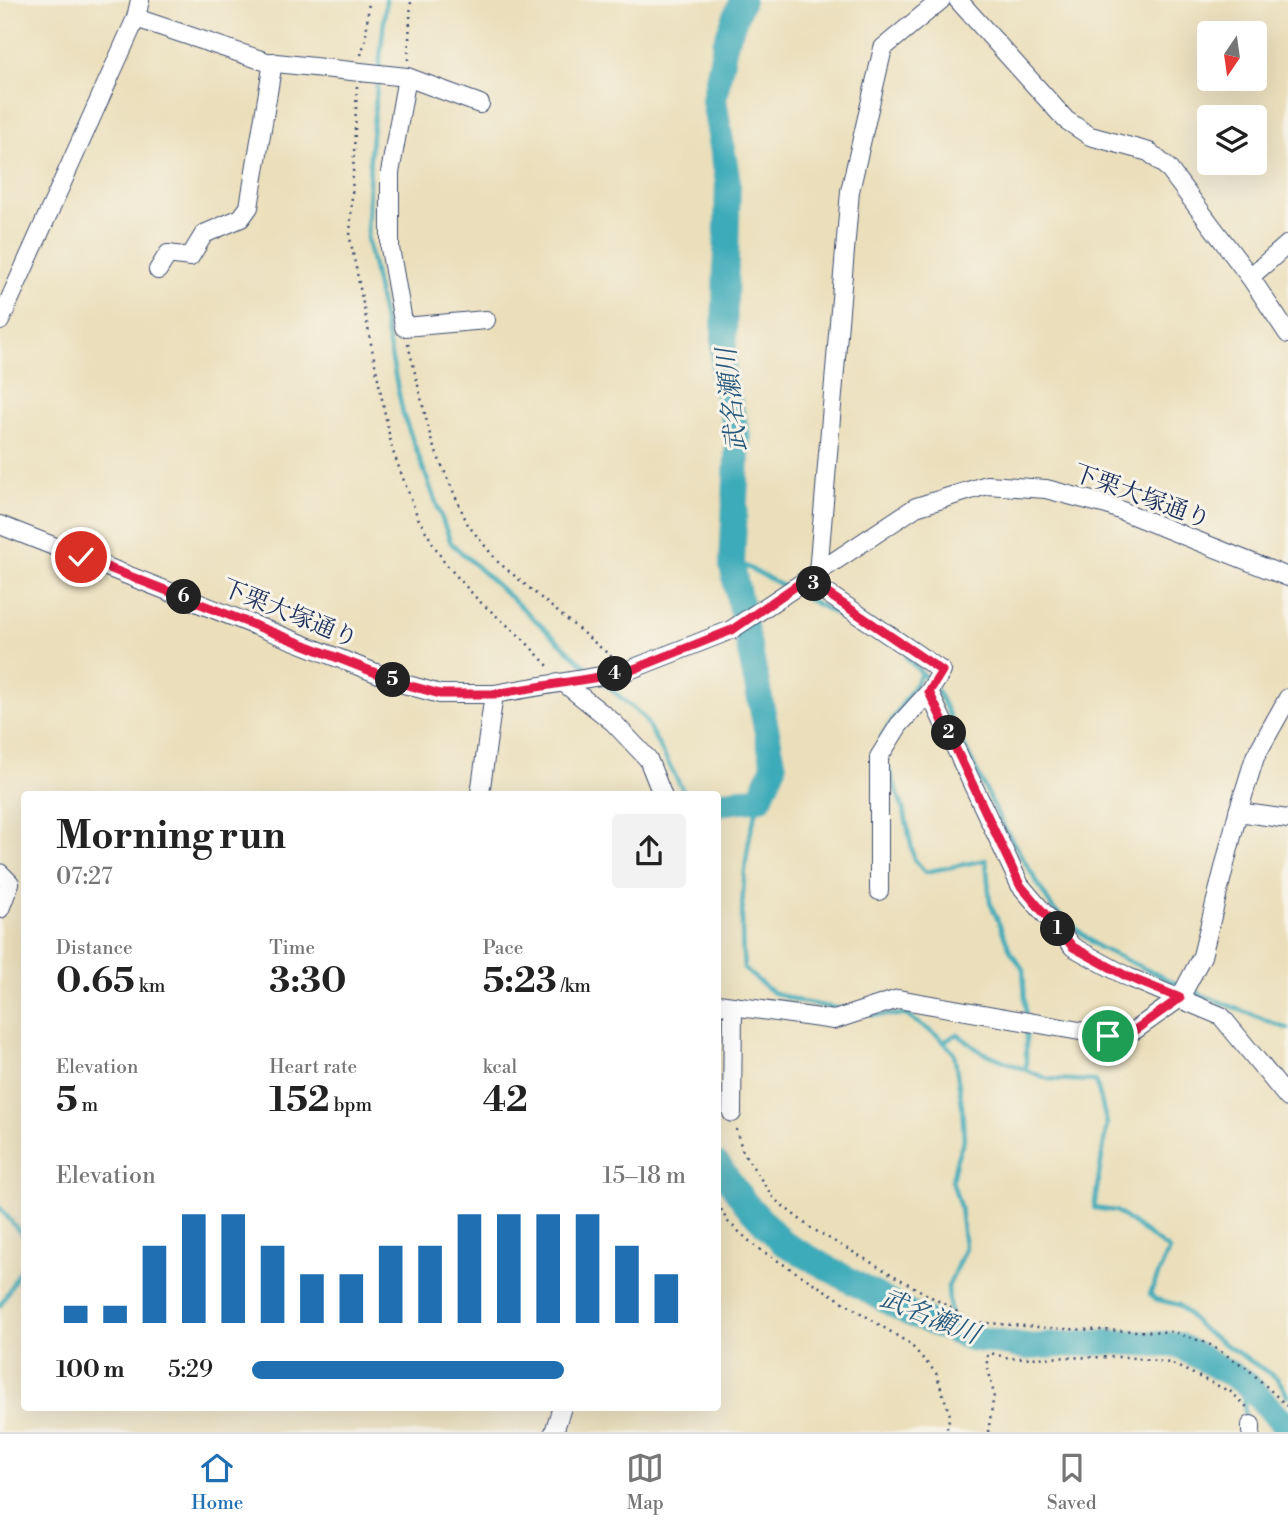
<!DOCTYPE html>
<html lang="en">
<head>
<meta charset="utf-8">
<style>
	:root { --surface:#fff; --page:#f2f2f2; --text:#222; --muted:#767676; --line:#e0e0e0; --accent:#1f6fb2 }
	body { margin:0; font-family:"Libre Bodoni","Noto Serif JP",serif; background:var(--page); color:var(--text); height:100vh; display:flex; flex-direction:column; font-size:26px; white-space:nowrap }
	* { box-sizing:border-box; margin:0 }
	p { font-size:23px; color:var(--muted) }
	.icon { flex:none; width:38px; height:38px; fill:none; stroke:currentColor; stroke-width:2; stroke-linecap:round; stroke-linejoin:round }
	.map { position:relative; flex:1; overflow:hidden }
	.side { position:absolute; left:21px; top:791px; width:700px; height:620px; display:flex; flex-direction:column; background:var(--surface); border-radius:7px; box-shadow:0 7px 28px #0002 }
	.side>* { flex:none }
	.needle { width:46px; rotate:193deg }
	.fabs { position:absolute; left:1197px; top:21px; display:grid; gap:14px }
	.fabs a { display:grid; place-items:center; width:70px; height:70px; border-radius:7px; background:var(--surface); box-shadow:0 7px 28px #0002; font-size:35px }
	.pin { position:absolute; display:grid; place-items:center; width:60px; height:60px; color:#fff; margin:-30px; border:4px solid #fff; border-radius:50%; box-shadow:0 2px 7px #0007 }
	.km { position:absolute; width:35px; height:35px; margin:-18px; border-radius:50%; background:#222; color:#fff; font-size:19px; line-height:35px; text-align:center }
	.round { display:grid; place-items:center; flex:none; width:74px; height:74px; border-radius:7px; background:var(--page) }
	.head { display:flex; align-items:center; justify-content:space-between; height:119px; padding:0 35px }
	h1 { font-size:38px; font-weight:700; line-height:52px }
	.stats { display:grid; grid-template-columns:repeat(3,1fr); gap:10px; height:119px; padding:7px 35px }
	.stats div { display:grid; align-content:center }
	.stats b { font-size:35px; font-weight:700 }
	.stats small { font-size:19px; font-weight:400 }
	.stats p { font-size:19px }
	.chart { height:196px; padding:14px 35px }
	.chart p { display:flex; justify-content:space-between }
	.chart svg { width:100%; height:126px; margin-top:7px; stroke:var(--accent); stroke-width:6 }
	ul { padding:0 35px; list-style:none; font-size:23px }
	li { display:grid; grid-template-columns:112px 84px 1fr; align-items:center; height:52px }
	li i { height:18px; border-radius:9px; background:var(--accent) }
	.dock { display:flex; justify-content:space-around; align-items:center; height:98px; border-top:2px solid var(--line); background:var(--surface); font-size:19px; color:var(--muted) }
	.dock a { display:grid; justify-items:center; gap:4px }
	.dock .on { color:var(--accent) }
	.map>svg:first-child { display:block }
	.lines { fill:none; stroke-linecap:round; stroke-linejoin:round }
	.stream { stroke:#3cabb9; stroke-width:4.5 }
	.river { stroke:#3cabb9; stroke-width:26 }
	.minor-casing { stroke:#3a496c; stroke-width:20 }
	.path { stroke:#3a496c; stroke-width:2.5; stroke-dasharray:2 5; stroke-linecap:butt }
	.minor { stroke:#fff; stroke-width:18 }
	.route-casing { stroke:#fff; stroke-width:14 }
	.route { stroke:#e11d48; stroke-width:9 }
	.labels { text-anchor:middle; stroke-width:6; stroke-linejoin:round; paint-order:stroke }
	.street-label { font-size:24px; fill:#1b2f5e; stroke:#f7f3e8 }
	.water-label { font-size:26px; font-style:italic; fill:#275a7e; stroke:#f7f3e8 }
</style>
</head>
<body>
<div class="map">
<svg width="1288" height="1432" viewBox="0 0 1288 1432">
	<rect width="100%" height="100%" fill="#f7f3e8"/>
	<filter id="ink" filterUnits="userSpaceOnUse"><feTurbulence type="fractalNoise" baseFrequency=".0143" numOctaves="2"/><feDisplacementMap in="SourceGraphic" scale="14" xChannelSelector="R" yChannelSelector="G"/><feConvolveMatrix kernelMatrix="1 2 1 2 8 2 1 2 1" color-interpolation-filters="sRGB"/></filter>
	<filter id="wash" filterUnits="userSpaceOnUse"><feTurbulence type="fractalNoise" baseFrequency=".00686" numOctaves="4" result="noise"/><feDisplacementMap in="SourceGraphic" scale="28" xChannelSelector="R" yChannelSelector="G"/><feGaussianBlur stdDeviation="1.57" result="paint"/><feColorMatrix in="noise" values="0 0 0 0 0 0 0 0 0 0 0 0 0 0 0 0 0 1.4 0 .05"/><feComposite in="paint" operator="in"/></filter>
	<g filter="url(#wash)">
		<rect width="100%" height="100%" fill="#ebdfbb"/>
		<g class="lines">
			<g class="stream">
				<polyline points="379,69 386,0"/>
				<polyline points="378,78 370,154 367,238 403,414 451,543 593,673"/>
				<polyline points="732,559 787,588"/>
				<polyline points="795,592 870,633"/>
				<polyline points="906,657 929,681"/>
				<polyline points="602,681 644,718 685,794"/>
				<polyline points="937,690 1003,825 1053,909 1098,947 1180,985"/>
				<polyline points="882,736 922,673"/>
				<polyline points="885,764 890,772 905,815 914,859 925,872 986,860 990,902 1011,952 1023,969 1026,1018"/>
				<path d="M760,798C757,812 751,826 749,841C742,883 740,926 744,969L772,992L802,1002L846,1010"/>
				<polyline points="1188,989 1288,1029"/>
				<polyline points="872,1015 906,1015 938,1036 954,1053 962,1105 964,1139 957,1158 952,1180 960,1207 965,1248 948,1287 951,1330"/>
				<polyline points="1026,1026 1026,1070 1048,1079 1096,1081 1107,1124 1094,1208 1116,1211 1169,1250 1150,1294 1155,1299 1179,1305 1203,1330 1278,1379 1288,1396"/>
				<polyline points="944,1042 957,1034 980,1051 1026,1070"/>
				<polyline points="0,1208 24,1237"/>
				<polyline points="0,1306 24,1263"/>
				<polyline points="1244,1424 1245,1382"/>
			</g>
			<g class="river">
				<polyline points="718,803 760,798 774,766 732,565 738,437 723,377 728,182 714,100 725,44 742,0"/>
				<polyline points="718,1165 746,1204 783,1243 908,1313 970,1338 1027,1347 1111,1342 1178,1345 1245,1382 1288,1428"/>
			</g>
		</g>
	</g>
	<g filter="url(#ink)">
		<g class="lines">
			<g class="minor-casing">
				<g id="minor">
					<polyline points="958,0 1066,120 1090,136 1149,152 1168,168 1250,277 1288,334"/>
					<polyline points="136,18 267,62 407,77 480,104"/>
					<polyline points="407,77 390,173 390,248 404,327 486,320"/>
					<polyline points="158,270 168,254 190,257 204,234 241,218 249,207 273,62"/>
					<polyline points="1250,277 1288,244"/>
					<polyline points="0,321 136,18 140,0"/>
					<polyline points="0,525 404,684 440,694 494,694 624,672 731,630 916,507 987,485 1046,489 1107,505 1288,577"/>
					<polyline points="818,573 850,191 883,48 941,0"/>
					<polyline points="806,579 942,671 929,692 1020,885 1073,947 1128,977 1221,1016 1288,1098"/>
					<polyline points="564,683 613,722 648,759 662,794"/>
					<polyline points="480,794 494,694"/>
					<polyline points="1238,812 1288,819"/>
					<polyline points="0,873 10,883 0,909"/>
					<polyline points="879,891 879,757 899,725 929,692"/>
					<polyline points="718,1004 834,1020 898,999 1108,1036 1135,1030 1180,998 1202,956 1238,812 1255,757 1288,698"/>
					<polyline points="732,1113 733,1006"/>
					<polyline points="554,1432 562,1407"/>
					<polyline points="1251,1432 1251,1425"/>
				</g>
			</g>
			<g class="path">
				<polyline points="361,55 366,37 369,0"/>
				<polyline points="408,60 411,0"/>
				<polyline points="357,86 350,238 392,449 418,518 444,562 478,600 522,638 549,667"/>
				<polyline points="408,344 432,443 468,525 498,562 613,658"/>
				<polyline points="736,1129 743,1152 774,1199 811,1228 975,1322 1062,1329 1173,1332 1207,1343 1247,1368 1288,1407"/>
				<polyline points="718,1203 727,1221 756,1247 910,1344 936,1373 950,1415 946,1432"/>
				<polyline points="988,1432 994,1395 986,1358 990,1353 1009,1358 1127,1357 1170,1363 1231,1392 1248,1408"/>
			</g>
			<use href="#minor" class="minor"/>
		</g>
	</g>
	<g class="lines" filter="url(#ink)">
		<g class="route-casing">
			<polyline id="route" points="81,557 404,684 440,694 494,694 624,673 732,630 806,579 942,671 929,692 1020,885 1073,947 1128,977 1180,998 1135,1030 1108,1036"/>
		</g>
		<use href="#route" class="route"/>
	</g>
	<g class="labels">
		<g class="street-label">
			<text transform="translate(1142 496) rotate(20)" y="8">下栗大塚通り</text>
			<text transform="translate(290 613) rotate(22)" y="8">下栗大塚通り</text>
		</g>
		<g class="water-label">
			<text transform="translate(731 400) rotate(-96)" y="9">武名瀬川</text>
			<text transform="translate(930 1316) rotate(22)" y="9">武名瀬川</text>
		</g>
	</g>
</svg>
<div class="fabs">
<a><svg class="needle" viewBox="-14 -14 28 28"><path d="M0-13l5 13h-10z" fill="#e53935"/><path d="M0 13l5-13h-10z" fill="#767676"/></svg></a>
<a><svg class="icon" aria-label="layers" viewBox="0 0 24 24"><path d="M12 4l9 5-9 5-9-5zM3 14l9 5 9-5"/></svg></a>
</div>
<div class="pin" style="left:1108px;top:1036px;background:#1e9e55"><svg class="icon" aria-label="arrive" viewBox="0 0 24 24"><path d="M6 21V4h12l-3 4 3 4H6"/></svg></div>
<div class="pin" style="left:81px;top:557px;background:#d93025"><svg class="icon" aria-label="check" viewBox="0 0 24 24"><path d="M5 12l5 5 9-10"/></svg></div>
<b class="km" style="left:1058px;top:929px">1</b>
<b class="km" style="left:949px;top:733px">2</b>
<b class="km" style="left:814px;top:584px">3</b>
<b class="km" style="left:615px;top:674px">4</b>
<b class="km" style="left:393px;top:680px">5</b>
<b class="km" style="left:184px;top:597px">6</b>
<section class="side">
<div class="head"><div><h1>Morning run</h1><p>07:27</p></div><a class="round"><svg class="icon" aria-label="share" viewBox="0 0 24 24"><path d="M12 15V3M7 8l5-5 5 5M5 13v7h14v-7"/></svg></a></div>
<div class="stats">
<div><p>Distance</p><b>0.65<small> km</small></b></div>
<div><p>Time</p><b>3:30</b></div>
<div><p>Pace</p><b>5:23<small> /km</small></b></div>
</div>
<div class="stats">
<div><p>Elevation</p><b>5<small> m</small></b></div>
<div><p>Heart rate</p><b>152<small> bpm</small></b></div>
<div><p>kcal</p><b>42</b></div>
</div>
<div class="chart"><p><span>Elevation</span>15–18 m</p>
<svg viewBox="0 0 160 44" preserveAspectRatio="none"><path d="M5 44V38M15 44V38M25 44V17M35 44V6M45 44V6M55 44V17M65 44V27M75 44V27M85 44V17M95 44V17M105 44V6M115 44V6M125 44V6M135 44V6M145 44V17M155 44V27"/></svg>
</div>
<ul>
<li><b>100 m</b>5:29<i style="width:72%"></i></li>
</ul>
</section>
</div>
<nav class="dock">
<a class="on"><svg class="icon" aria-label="home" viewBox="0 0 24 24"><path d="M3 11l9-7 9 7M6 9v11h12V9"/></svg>Home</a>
<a><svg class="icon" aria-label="map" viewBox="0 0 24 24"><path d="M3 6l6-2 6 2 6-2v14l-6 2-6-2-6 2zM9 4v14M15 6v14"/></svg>Map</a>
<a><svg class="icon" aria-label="saved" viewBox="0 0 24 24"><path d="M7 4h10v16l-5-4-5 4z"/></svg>Saved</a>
</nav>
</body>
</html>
